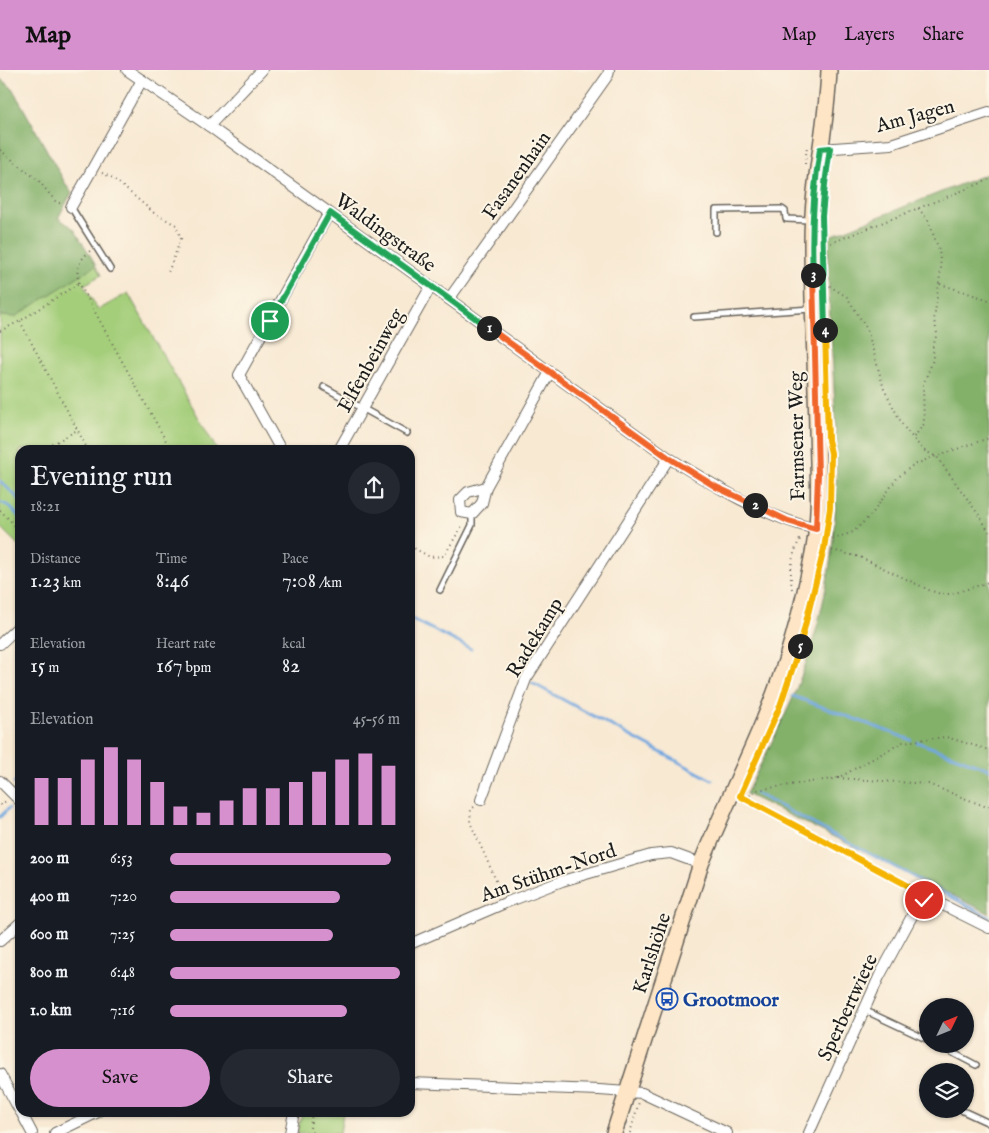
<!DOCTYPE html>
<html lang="en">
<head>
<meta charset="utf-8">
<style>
	:root { --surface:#171b24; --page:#242831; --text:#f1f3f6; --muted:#9ea1a6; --accent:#d690ce }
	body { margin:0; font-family:"IM FELL English",serif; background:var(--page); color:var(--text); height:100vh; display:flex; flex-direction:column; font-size:19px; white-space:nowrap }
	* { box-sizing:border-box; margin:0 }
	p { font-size:16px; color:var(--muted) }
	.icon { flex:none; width:28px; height:28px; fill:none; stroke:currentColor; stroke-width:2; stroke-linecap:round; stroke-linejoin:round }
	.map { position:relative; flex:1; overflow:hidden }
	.sheet { position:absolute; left:15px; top:375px; width:400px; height:672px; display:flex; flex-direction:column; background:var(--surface); border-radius:15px; box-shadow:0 1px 4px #0004 }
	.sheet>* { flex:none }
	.needle { width:32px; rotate:47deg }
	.tools { position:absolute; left:919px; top:928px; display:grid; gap:10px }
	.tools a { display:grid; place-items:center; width:55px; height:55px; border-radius:50%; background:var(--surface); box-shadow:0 1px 4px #0004; font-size:25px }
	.pin { position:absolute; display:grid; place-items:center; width:42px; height:42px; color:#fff; margin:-21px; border:2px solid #fff; border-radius:50%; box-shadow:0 1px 5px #0007 }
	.km { position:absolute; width:25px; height:25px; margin:-12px; border-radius:50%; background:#222; color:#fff; font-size:14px; line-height:25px; text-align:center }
	.round { display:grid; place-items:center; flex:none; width:52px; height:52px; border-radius:26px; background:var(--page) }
	.headline { display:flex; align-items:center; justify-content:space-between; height:85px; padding:0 15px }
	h1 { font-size:28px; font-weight:600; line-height:38px }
	.stats { display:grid; grid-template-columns:repeat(3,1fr); gap:8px; height:85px; padding:5px 15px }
	.stats div { display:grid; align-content:center }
	.stats b { font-size:21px; font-weight:600 }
	.stats small { font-size:14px; font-weight:400 }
	.stats p { font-size:14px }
	.chart { height:140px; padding:10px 15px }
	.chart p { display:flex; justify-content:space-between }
	.chart svg { width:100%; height:90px; margin-top:5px; stroke:var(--accent); stroke-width:6 }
	.primary-button { display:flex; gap:10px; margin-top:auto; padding:10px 15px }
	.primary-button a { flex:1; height:58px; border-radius:30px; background:var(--accent); color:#111; font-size:20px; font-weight:600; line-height:58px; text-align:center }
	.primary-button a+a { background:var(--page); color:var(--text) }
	ul { padding:0 15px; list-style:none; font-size:16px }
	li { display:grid; grid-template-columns:80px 60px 1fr; align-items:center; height:38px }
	li i { height:12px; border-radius:6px; background:var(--accent) }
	header { display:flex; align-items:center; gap:30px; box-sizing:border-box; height:70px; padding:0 25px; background:var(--accent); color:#111 }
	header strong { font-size:24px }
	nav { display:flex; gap:28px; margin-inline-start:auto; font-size:18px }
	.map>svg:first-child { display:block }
	.green { fill:#a4ce7a; stroke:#60754b }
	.forest { fill:#83b16a; stroke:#506643 }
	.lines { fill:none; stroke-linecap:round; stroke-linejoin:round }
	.stream { stroke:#72a7df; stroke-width:3 }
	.service-casing { stroke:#69645c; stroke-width:8 }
	.minor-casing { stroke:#69645c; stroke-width:12 }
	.secondary-casing { stroke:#69645c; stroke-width:18 }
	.path { stroke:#69645c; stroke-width:2; stroke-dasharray:1 4; stroke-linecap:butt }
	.service { stroke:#fff; stroke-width:5 }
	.minor { stroke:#fff; stroke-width:10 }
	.secondary { stroke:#fde5c5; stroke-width:15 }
	.split-1-casing { stroke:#fff; stroke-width:10 }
	.split-2-casing { stroke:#fff; stroke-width:10 }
	.split-3-casing { stroke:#fff; stroke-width:10 }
	.split-4-casing { stroke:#fff; stroke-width:10 }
	.split-5-casing { stroke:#fff; stroke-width:10 }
	.split-6-casing { stroke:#fff; stroke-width:10 }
	.split-1 { stroke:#22a559; stroke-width:6 }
	.split-2 { stroke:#f0652b; stroke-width:6 }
	.split-3 { stroke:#f0652b; stroke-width:6 }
	.split-4 { stroke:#22a559; stroke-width:6 }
	.split-5 { stroke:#f5b400; stroke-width:6 }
	.split-6 { stroke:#f5b400; stroke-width:6 }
	.labels { text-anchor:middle; stroke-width:4; stroke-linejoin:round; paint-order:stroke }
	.street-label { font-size:20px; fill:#1c1c1c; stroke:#fcf5e5 }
	.transit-label { font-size:20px; font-weight:bold; fill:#164399; stroke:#fcf5e5; text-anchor:start }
</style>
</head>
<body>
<header>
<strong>Map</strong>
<nav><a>Map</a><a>Layers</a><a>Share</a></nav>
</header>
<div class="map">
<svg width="989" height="1063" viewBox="0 0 989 1063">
	<rect width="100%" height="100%" fill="#fcf5e5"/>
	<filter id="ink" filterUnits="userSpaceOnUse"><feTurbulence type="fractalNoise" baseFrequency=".02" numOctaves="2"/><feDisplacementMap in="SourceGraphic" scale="10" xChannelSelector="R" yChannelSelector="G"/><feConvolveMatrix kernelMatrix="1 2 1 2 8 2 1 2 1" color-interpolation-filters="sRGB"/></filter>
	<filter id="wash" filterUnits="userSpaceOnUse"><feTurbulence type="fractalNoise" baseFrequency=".0096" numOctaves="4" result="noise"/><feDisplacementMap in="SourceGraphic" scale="20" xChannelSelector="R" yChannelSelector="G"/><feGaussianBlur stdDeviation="1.12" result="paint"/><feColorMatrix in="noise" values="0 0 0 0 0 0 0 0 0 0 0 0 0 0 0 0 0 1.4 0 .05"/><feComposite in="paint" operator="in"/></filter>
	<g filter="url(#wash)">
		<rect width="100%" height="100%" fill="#f8e9d3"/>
		<g class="green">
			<polygon points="0,9 12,18 69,120 72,122 58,148 74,159 101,205 84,215 98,240 128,223 217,380 20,380 20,477 0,457"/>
			<polygon points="302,1043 343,1043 340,1063 297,1063"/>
		</g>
		<g class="forest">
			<polygon points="0,9 12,18 69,120 72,122 58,148 74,159 96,195 15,247 0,246"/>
			<path d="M989,103V843L746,724C761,693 777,663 791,632C807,594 820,552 827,512C848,398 827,281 828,167Z"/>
		</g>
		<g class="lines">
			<g class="stream">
				<polyline points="0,411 20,430"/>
				<polyline points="0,432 9,436 20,448"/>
				<polyline points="410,548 471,579"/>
				<polyline points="532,613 712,710"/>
				<polyline points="793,626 911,670"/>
				<polyline points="917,672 989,699"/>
				<polyline points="14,713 20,707"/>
				<polyline points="755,723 989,847"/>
				<polyline points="0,747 9,738"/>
			</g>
		</g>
	</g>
	<g filter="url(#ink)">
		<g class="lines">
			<g class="service-casing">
				<g id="service">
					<polyline points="71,137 110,199"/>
					<polyline points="716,162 716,140 782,139 785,141 786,149 810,150"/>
					<polyline points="694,247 811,239"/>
					<polyline points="324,317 407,363"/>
					<polyline points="440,520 472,455 472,444"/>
					<polyline points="864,940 928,970"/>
					<polyline points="936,974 976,995"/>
					<polyline points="963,1041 989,1053"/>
				</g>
			</g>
			<g class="minor-casing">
				<g id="minor">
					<path d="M127,0L209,56L669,388C713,415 765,447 816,459"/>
					<polyline points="209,56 262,0"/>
					<polyline points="820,79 891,74 989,42"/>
					<polyline points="71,137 142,10"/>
					<polyline points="449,229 608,5 609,0"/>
					<polyline points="281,380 239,305 329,143"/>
					<polyline points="339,380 431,216"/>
					<polyline points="486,417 468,422 460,430 461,442 472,444 482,433 486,417 550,302"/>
					<polyline points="0,574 20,555"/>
					<polyline points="0,711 20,731"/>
					<polyline points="481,730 526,609 669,388"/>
					<polyline points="0,871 20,853"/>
					<polyline points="410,874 505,833 562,811 651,785 671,783 701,794"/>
					<polyline points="0,1004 20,1041"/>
					<polyline points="410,1013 599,1020 642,1023 727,1063"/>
					<polyline points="21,1042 32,1063"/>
					<polyline points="55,1063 98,1042"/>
					<polyline points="290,1063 294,1042"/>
					<polyline points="809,1063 879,907 918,835 924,830 935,831 989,858"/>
				</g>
			</g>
			<g class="secondary-casing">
				<path id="secondary" d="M614,1063L701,794C720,747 742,702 762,655C786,599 803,538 814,478C821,439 818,399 817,360C816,297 812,234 812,171C812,112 827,58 829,0"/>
			</g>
			<g class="path">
				<polyline points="0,80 39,111 56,132 62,134"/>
				<polyline points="805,94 807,76"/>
				<polyline points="102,103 113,108 154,143 176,155 181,169 167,205"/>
				<polyline points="826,175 989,110"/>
				<path d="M90,181C79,190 75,200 79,213L171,380"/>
				<polyline points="825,214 828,215 847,227 867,259 884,319 903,356 923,380 937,387 981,448 989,462"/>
				<polyline points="940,214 989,230"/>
				<polyline points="20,251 88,380"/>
				<polyline points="0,261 20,251 79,213"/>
				<polyline points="914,367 924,354 923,315 933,290 933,277 937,263 934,250 941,198 939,180 928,150 918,138"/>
				<polyline points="44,379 77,360"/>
				<polyline points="0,440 20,461"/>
				<polyline points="828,471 853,462 872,444 897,408 912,396 928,389 989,368"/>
				<polyline points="410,476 430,487 444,486 462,456"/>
				<polyline points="827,479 860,487 929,520 941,524 952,524 989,512"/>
				<path d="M792,519C789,500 792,482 802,466"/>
				<polyline points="838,708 928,714 987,737 989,736"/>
				<polyline points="745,729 919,822"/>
				<polyline points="746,729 756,720 838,708 903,672 946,667 989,680"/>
				<polyline points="0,735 6,731"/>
				<polyline points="474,737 471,739 470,752 502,824"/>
				<polyline points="312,1042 310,1058 312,1063"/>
				<polyline points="630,1063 639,1032"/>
			</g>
			<use href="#service" class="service"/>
			<use href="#minor" class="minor"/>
			<use href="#secondary" class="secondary"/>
		</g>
	</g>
	<g class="lines" filter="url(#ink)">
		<g class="split-1-casing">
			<polyline id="split-1" points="270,251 330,143 489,258"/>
		</g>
		<g class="split-2-casing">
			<polyline id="split-2" points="489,258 669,388 716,417 755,435"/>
		</g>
		<g class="split-3-casing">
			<polyline id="split-3" points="755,435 788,451 816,459 818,404 813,205"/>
		</g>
		<g class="split-4-casing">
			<path id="split-4" d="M813,205C811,162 813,122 820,79L830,78L825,114L822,146L825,260"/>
		</g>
		<g class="split-5-casing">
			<polyline id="split-5" points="800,576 824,479 830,438 831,383 828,370 825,260"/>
		</g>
		<g class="split-6-casing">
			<polyline id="split-6" points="800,576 780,636 740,726 920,822 924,830"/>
		</g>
		<use href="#split-1" class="split-1"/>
		<use href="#split-2" class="split-2"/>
		<use href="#split-3" class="split-3"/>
		<use href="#split-4" class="split-4"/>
		<use href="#split-5" class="split-5"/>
		<use href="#split-6" class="split-6"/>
	</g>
	<defs>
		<g id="bus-ring" transform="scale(1.125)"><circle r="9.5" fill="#fcf5e5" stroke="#1a4fb4" stroke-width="1.5"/><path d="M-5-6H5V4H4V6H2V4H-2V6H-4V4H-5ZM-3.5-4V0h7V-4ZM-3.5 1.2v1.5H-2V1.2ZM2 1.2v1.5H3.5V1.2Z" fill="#1a4fb4"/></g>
	</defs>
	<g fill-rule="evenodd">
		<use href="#bus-ring" x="667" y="929"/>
	</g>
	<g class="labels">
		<g class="street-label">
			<text transform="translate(915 45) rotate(-15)" y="7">Am Jagen</text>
			<text transform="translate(516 105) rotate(-55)" y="7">Fasanenhain</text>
			<text transform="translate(386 162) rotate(36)" y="7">Waldingstraße</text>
			<text transform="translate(370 290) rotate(-61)" y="7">Elfenbeinweg</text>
			<text transform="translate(796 366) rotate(-91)" y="7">Farmsener Weg</text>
			<text transform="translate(534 567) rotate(-59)" y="7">Radekamp</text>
			<text transform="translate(548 802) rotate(-19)" y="7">Am Stühm-Nord</text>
			<text transform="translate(651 883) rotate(-72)" y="7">Karlshöhe</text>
			<text transform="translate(847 937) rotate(-65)" y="7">Sperbertwiete</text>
		</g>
		<g class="transit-label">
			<text x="683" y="936">Grootmoor</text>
		</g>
	</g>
</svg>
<div class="tools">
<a><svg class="needle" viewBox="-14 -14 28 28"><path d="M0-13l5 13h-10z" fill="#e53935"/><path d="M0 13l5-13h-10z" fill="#9ea1a6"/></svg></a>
<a><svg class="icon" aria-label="layers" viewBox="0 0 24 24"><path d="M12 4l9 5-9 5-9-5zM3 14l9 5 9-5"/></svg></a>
</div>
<div class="pin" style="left:270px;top:251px;background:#1e9e55"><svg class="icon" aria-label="arrive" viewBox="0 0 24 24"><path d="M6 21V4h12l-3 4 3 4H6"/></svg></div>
<div class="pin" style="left:924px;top:830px;background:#d93025"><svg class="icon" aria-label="check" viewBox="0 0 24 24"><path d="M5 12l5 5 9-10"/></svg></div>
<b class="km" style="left:489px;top:258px">1</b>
<b class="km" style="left:755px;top:435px">2</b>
<b class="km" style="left:813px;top:205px">3</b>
<b class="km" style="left:825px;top:260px">4</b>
<b class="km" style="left:800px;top:576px">5</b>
<section class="sheet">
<div class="headline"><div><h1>Evening run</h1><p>18:21</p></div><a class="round"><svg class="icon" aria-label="share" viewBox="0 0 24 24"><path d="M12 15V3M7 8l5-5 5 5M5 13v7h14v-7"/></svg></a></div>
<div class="stats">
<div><p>Distance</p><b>1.23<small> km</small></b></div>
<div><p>Time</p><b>8:46</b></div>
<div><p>Pace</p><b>7:08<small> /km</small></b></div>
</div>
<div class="stats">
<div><p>Elevation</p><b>15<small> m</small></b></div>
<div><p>Heart rate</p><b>167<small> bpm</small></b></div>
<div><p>kcal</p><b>82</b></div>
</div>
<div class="chart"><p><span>Elevation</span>45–56 m</p>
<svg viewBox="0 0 160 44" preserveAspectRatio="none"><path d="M5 44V21M15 44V21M25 44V12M35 44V6M45 44V12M55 44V23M65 44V35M75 44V38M85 44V32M95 44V26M105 44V26M115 44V23M125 44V18M135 44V12M145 44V9M155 44V15"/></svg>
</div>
<ul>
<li><b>200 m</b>6:53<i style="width:96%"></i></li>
<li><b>400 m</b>7:20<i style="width:74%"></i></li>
<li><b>600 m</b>7:25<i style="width:71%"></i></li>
<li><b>800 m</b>6:48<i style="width:100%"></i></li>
<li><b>1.0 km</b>7:16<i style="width:77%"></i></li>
</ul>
<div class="primary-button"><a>Save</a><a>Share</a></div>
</section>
</div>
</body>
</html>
